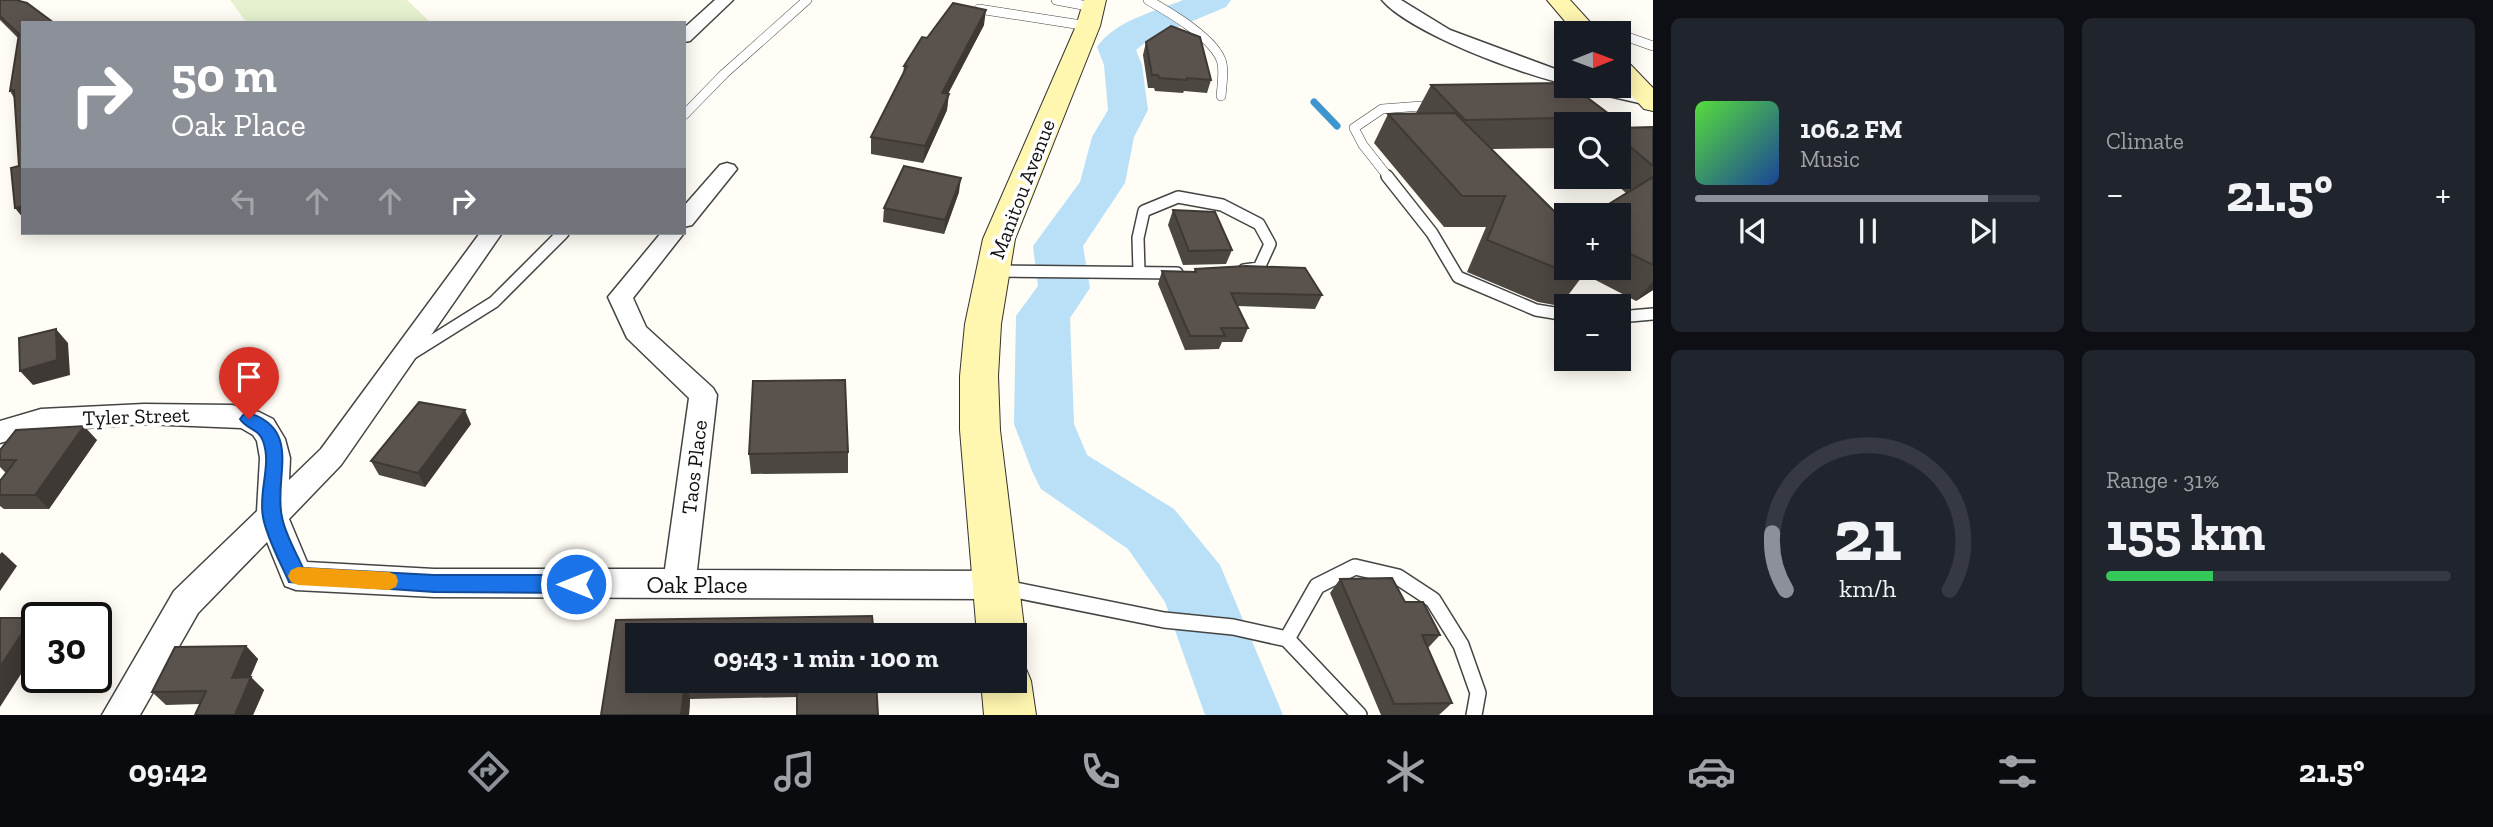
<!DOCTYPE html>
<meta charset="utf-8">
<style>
:root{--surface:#171b24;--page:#20242c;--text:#f1f3f6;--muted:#9ea1a6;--line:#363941;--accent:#8c9099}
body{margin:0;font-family:"Zilla Slab",serif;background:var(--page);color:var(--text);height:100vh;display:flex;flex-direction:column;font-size:26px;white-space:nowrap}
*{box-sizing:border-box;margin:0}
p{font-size:23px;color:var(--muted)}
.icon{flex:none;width:38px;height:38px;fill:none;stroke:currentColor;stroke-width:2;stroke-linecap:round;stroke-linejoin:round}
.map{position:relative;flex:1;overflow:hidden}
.panel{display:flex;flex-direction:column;gap:18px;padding:18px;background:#0d0f14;width:840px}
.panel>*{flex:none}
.banner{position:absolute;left:21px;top:21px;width:665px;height:214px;border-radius:0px;box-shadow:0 4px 18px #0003;background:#8c9099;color:#fff;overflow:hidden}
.needle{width:46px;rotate:89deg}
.controls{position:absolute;left:1554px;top:21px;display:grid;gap:14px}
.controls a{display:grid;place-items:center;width:77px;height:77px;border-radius:0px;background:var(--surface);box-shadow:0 4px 18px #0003;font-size:35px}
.speed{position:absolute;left:21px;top:602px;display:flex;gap:14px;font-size:35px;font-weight:700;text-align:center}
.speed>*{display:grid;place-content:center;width:91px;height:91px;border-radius:50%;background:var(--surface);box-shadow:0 4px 18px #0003;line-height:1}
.speed .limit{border:4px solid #111;border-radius:10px;background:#fff;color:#111}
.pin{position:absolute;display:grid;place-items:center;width:60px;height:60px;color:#fff;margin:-72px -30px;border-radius:50% 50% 50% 0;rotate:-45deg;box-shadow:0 0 7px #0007}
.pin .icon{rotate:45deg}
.me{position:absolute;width:77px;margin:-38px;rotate:270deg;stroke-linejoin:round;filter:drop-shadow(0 0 5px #0008)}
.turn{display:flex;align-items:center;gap:24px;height:147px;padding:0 35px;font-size:32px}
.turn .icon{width:91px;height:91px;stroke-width:2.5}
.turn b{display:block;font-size:49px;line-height:60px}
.lanes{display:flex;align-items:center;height:66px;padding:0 35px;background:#0003;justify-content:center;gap:35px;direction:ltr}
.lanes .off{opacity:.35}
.big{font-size:52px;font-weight:700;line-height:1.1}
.panel .widget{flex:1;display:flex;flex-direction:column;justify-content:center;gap:10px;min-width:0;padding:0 24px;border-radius:10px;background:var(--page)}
.panel .dial{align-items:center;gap:0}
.dial svg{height:182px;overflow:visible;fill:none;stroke:var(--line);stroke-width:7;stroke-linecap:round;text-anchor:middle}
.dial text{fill:var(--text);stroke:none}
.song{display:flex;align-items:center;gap:21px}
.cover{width:84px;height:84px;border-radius:10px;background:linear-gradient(135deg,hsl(110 70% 55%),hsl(220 70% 35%))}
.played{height:7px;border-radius:4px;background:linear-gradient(90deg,var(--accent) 85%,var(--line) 85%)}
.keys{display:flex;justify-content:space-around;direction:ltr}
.heat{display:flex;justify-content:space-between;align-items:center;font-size:38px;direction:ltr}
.charge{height:10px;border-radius:5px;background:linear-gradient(90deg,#34c759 31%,var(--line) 0)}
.panel .tiles{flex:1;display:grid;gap:18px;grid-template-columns:repeat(2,1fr)}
.trip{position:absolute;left:625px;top:623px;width:402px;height:70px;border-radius:0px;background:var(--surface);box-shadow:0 4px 18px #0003;font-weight:700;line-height:70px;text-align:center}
.menu{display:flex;height:112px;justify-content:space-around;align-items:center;background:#090b0e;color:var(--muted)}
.menu .icon{width:49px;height:49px}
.menu .selected{color:var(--accent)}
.menu b{font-size:32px;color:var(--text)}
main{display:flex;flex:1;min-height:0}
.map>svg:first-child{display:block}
.pitch{fill:#e6f2cf}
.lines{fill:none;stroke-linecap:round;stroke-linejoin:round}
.stream{stroke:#3f96cf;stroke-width:7}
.river{fill:#b9e0f7;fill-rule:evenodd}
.lane-far2-casing{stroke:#444;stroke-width:10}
.lane-far1-casing{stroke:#444;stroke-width:14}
.lane-casing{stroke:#444;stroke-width:18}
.street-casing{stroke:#444;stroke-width:3}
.secondary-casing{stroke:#333;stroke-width:2}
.lane-far2{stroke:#fff;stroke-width:9}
.lane-far1{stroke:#fff;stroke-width:11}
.lane{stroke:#fff;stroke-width:15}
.street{fill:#fff;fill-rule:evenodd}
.secondary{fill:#fff6b0;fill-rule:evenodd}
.wall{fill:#4d4742}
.shaded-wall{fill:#3f3936}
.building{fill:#5a524d;stroke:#3f3936;stroke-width:2}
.route{fill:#1a73e8;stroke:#114b97;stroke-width:2}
.slow{fill:#f59e0b}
.labels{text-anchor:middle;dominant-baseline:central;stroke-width:7;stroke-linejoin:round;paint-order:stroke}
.street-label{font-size:21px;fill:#111;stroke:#fff}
.near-street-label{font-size:24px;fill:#111;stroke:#fff}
</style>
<main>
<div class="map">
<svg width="1653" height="715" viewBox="0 0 1653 715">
<rect width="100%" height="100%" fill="#fffdf5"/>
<polygon class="pitch" points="230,0 407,0 431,23 247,23"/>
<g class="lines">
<polyline class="stream" points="1314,102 1337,126"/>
<path class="river" d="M1183,0H1231L1226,7L1150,39L1136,50L1142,65L1148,110L1134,137L1125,183L1083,246L1090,288L1070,318L1074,424L1087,455L1174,509L1220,565L1283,715H1205L1165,602L1128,549L1041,489L1032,471L1014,424L1016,316L1038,286L1033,246L1080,182L1092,137L1108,110L1104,65L1097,47C1116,20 1154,12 1183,0Z"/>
<g class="lane-far2-casing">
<g id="lane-far2">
<polyline points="1056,0 1093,7"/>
<path d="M1148,0C1169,12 1216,39 1222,63C1224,74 1222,85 1221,96"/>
<polyline points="979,9 1088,26"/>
<polyline points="1584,28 1617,33"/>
<polyline points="1619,34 1653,46"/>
<polyline points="684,115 724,74 807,0"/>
<polyline points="1389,178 1363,145 1354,128 1382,109 1435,105"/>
</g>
</g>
<g class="lane-far1-casing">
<g id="lane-far1">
<polyline points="1387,176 1432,233 1458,277 1536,310 1566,315"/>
<polyline points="996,271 1177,273"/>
<polyline points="1139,271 1138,238 1144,211 1178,197 1222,205 1259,224 1270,244 1259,268 1244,270"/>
<polyline points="1619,317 1653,314"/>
<polyline points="411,354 494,302 563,233"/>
</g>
</g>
<g class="lane-casing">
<g id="lane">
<polyline points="1005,588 1164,620 1233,627 1287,639 1359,715"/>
<polyline points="1287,639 1317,586 1355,567 1398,577 1433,600 1461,645 1478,693 1474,715"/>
</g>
</g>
<g class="street-casing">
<g id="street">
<polygon points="715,0 733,0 690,41 684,42 684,28"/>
<path d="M1382,0H1401L1450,30L1566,73V84C1523,75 1410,33 1382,0Z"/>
<polygon points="1580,86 1613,86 1648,93 1653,95 1653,103 1648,105 1582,90"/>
<polygon points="727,163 734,165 737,169 692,225 684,227 684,206 720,165"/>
<polygon points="480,233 502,233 341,465 289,519 307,562 434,569 665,569 689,398 627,338 608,297 661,233 684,233 633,298 646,327 713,388 717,395 697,570 995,571 1007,575 1011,585 1007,595 995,599 434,597 296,590 285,586 267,542 198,613 140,715 102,715 174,591 257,511 260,458 257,441 253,435 241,428 144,424 41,431 0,443 0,421 41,409 144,404 232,405 259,412 273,419 285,439 290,458 289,480 321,449"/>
</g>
</g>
<g class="secondary-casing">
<g id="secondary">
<polygon points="1084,0 1106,0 1100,26 1015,239 1001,324 998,376 1000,430 1025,635 1015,652 1015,635 977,635 960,430 960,376 965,324 983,239 1076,26"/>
<polygon points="1547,0 1570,0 1600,33 1575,33"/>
<polygon points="1619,60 1628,62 1653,88 1653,111 1644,109 1619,82"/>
<polygon points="1015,661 1024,664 1031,681 1036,715 984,715 981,681 1015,681"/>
</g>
</g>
<use href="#lane-far2" class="lane-far2"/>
<use href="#lane-far1" class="lane-far1"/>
<use href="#lane" class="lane"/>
<use href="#street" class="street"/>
<use href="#secondary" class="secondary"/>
</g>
<g class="wall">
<polygon points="0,0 27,3 14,98 10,91 18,38 0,20"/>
<polygon points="984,25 948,94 947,110 923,163 871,154 871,137 903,74 904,66 927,38"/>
<polygon points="1146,42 1211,80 1207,93 1184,91 1183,93 1155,91 1154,88 1148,88 1143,55"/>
<polygon points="1431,85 1613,117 1608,124 1566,124 1566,148 1492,149 1566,268 1619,268 1619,215 1626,193 1608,177 1619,177 1619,128 1653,127 1653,290 1636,301 1584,274 1560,306 1538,302 1467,272 1486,227 1444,227 1374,143 1388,114 1416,113"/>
<polygon points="959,192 944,234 883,222 884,208"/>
<polygon points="1173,210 1232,250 1226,264 1183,265 1168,225"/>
<polygon points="1195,269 1322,295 1315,309 1238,306 1248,328 1242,342 1222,342 1219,349 1185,350 1158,284 1162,271 1194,272"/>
<polygon points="471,424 425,487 379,475 371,461"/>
<polygon points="97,440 49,509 4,509 0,506 0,481 6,473 0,467 0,450"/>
<polygon points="848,452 848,473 751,474 749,454"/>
<polygon points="1340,579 1405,602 1440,635 1428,648 1452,703 1439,715 1381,715 1330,593"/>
<polygon points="246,646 258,659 250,677 264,690 253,715 195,715 200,704 166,705 152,692"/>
<polygon points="637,681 876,681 797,697 690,699 689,715 601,715"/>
</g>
<g class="shaded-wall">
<polygon points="986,10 984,25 940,109 942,93"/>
<polygon points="949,94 947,110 923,163 925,146"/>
<polygon points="961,178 959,192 944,234 945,220"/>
<polygon points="23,206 23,218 15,208"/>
<polygon points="1653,281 1653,290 1636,301"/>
<polygon points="56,329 68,343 70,375 33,385 20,371"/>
<polygon points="465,410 471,424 425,487 418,473"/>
<polygon points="84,426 97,440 49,509 35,495"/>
<polygon points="2,552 17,566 0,591 0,554"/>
<polygon points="32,618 37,622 37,649 0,707 0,667"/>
<polygon points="246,646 258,659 245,690 232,678"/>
<polygon points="251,677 264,690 253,715 235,715"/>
<polygon points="685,681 686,681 690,699 689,715 681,715"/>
</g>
<g class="building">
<polygon points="0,0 16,0 27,3 54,23 23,23 23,206 15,208 11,168 19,166 14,90 10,91 19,34 0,16"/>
<polygon points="953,3 986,10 942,93 949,94 925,146 871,137 907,66 904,66 922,37 927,38"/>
<polygon points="1171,26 1200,37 1211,80 1187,78 1187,80 1159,78 1158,75 1152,75 1146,42"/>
<polygon points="1566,83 1566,86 1572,86 1613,117 1465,120 1431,85"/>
<polygon points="1455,113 1566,223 1566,268 1588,268 1584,274 1561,270 1487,240 1505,196 1462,196 1388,114"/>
<polygon points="1653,127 1653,166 1619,137 1619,128"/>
<polygon points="904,166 961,178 945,220 884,208"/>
<polygon points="1653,177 1653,265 1619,248 1619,215 1591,215"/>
<polygon points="1173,210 1215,212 1232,250 1189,251"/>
<polygon points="1246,266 1305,268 1322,295 1231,293 1248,328 1221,328 1225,336 1190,336 1162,271 1196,272 1195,269"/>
<polygon points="56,329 57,360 20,371 19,338"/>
<polygon points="845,380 848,452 749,454 753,381"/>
<polygon points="419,402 465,410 418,473 371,461"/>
<polygon points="84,426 35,495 0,495 0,481 16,460 0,460 0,450 16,430"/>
<polygon points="1392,578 1405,602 1423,602 1440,635 1422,635 1452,703 1394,704 1340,579"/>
<polygon points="872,616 874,635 637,635 637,681 685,681 681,715 601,715 616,620"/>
<polygon points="0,618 32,618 0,667"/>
<polygon points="246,646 232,678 251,677 235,715 195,715 206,691 152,692 175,647"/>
<polygon points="797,681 876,681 878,715 797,715"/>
</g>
<path class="route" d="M249,413C303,430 273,479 282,517C285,534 296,552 303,568L434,575H576L583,578L586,584L583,590L576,593L434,592L289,582C281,564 266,536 263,517C258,492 272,465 263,441C259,429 246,429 240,419L243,415Z"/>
<polygon class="slow" points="298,567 389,572 396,575 398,581 396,587 389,590 298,585 291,582 288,576 291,570"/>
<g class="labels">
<g class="street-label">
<text transform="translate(1022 189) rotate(-69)">Manitou Avenue</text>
<text transform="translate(136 416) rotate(-2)">Tyler Street</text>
<text transform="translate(694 467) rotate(-83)">Taos Place</text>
</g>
<g class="near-street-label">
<text x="697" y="584">Oak Place</text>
</g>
</g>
</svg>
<div class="controls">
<a><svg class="needle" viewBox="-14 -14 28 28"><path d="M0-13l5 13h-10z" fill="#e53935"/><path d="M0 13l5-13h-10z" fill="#9ea1a6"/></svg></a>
<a><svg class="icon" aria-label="search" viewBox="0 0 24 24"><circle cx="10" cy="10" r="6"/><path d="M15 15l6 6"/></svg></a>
<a>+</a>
<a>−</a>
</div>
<div class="speed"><div class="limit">30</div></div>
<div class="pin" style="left:249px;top:419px;background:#d93025"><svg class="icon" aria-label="arrive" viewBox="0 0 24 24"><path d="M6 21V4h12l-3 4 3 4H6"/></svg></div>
<svg class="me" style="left:576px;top:584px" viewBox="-20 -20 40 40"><circle r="17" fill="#1a73e8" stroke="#fff" stroke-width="3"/><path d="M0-11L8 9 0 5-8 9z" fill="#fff"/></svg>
<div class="trip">09:43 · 1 min · 100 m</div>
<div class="banner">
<div class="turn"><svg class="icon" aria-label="right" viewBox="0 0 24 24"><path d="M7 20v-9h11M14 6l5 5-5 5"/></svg><div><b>50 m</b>Oak Place</div></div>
<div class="lanes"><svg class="icon off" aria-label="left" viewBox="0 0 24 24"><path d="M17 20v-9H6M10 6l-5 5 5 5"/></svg><svg class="icon off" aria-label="ahead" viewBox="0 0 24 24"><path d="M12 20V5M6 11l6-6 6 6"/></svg><svg class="icon off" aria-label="ahead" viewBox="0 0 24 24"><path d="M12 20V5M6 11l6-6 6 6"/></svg><svg class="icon" aria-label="right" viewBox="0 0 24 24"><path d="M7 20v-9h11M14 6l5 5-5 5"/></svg></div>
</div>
</div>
<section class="panel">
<div class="tiles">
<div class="widget">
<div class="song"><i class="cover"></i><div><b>106.2 FM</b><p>Music</p></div></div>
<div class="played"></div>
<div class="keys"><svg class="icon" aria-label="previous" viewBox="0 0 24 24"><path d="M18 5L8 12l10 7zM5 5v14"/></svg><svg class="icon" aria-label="pause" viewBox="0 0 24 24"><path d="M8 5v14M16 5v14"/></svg><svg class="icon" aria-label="next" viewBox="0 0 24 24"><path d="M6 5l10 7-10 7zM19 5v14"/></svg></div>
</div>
<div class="widget"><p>Climate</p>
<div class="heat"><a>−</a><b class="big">21.5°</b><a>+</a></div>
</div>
<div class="widget dial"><svg viewBox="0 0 100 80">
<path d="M14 69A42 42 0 1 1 86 69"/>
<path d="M14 69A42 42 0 0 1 8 44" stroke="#8c9099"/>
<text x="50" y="56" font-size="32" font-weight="700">21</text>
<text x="50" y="72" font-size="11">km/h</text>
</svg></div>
<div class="widget"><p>Range · 31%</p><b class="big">155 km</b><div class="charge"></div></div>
</div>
</section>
</main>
<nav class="menu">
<b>09:42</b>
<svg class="icon selected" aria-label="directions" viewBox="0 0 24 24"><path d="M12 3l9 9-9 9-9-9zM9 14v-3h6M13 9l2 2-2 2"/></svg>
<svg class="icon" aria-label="music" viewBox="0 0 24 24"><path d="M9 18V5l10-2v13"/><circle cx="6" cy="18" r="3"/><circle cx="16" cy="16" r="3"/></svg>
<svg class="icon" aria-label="phone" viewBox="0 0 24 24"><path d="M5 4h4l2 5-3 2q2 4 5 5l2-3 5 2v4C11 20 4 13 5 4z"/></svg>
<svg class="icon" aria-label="climate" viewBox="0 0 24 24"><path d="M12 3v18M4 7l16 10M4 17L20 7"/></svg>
<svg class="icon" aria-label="car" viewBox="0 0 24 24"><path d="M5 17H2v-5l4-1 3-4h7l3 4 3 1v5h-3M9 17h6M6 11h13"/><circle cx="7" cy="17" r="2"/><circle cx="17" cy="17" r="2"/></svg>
<svg class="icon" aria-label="filters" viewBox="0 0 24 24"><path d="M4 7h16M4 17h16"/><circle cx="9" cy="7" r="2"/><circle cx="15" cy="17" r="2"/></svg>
<b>21.5°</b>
</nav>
